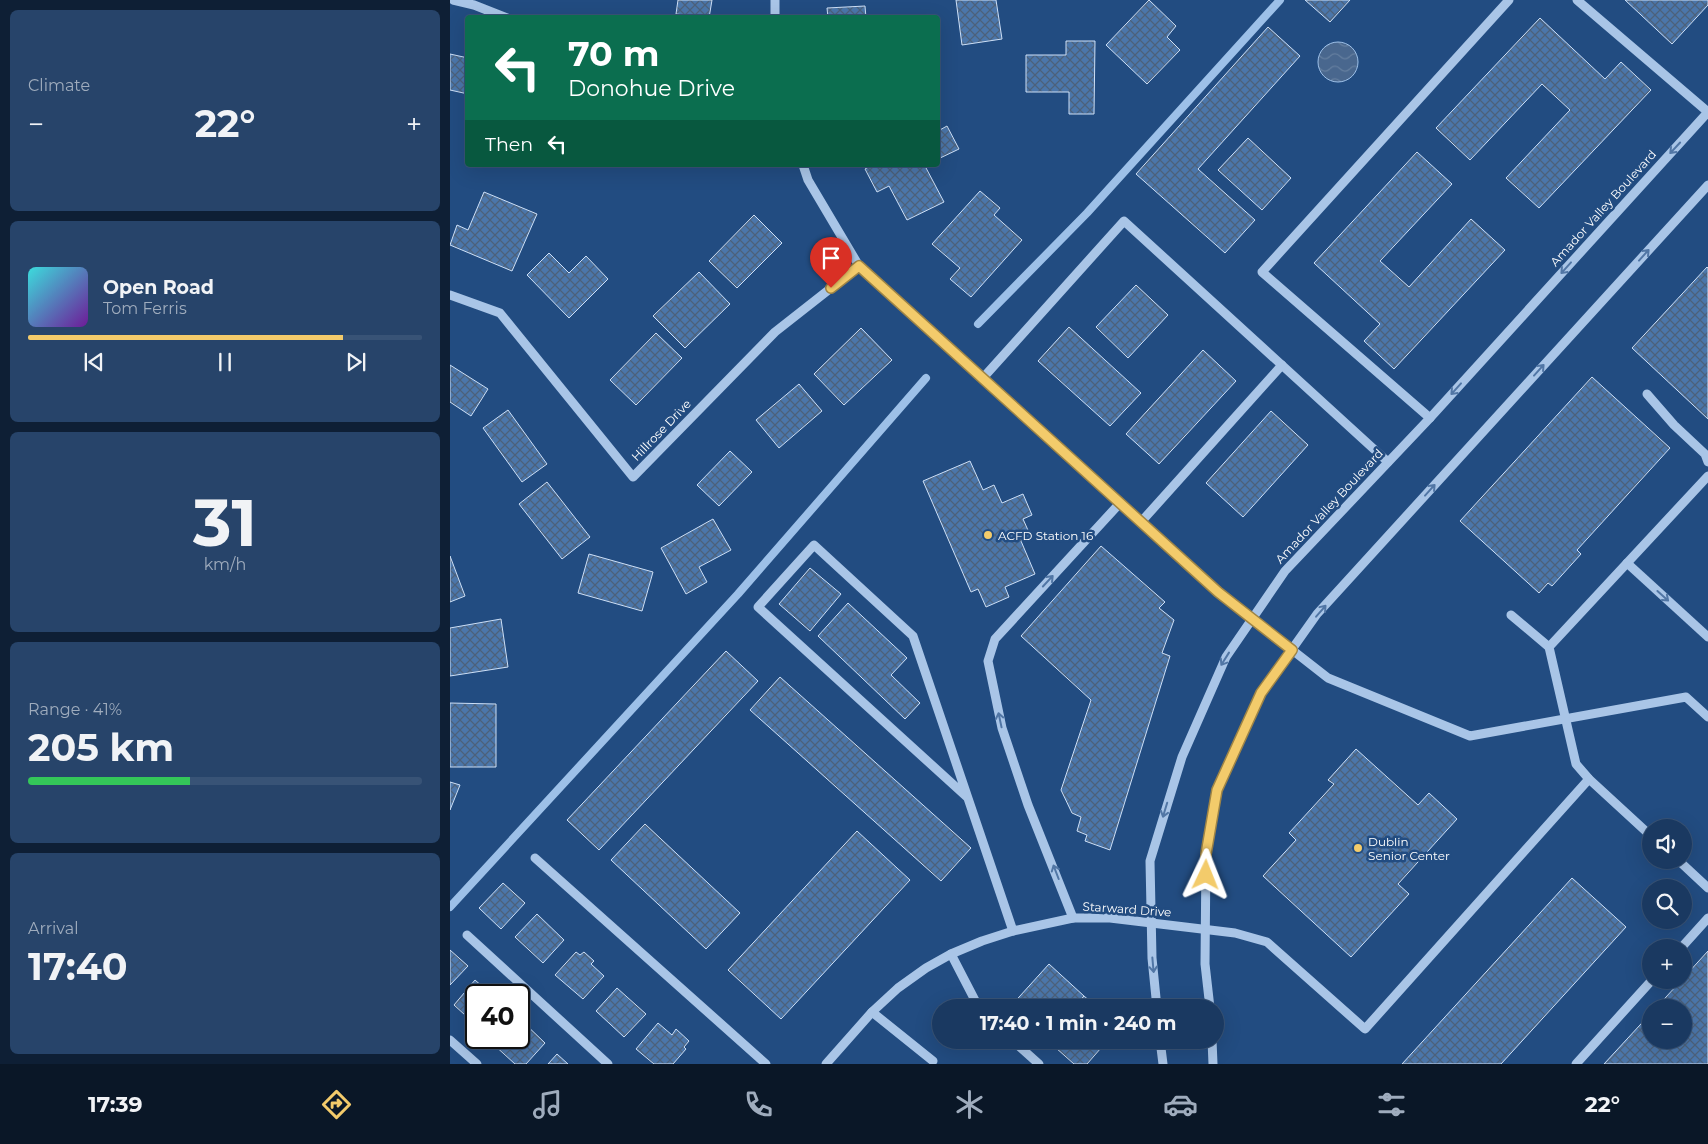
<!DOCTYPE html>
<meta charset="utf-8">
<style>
:root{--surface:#1a3961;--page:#27446a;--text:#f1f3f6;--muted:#9facbd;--line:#385376;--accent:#f3cb6b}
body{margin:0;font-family:Montserrat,sans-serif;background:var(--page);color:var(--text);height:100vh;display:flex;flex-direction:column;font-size:19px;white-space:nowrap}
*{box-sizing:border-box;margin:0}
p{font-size:16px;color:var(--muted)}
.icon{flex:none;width:28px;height:28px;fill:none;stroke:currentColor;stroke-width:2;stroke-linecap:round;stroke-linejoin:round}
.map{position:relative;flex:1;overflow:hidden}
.drawer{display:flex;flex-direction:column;gap:10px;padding:10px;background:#0e1f35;width:450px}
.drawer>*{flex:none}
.hud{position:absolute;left:15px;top:15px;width:475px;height:152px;border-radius:5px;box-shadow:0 5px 20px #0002,0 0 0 1px var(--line);background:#0b6e4f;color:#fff;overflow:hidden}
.tools{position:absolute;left:1192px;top:819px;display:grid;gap:10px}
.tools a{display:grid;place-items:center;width:50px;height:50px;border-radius:50%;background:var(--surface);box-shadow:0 5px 20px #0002,0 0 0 1px var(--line);font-size:25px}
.speed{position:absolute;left:15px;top:984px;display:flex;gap:10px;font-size:25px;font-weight:700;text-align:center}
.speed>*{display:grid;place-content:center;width:65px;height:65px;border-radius:50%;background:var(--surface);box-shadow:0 5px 20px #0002,0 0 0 1px var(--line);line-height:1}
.speed .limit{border:2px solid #111;border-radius:8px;background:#fff;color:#111}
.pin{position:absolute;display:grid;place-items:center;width:42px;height:42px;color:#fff;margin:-51px -21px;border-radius:50% 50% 50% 0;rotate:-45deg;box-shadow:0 0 5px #0007}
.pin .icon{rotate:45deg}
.me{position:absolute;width:55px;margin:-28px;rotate:2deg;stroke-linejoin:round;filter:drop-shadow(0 0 4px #0008)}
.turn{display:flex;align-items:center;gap:18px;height:105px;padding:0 20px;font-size:22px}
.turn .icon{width:65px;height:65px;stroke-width:2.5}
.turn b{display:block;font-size:35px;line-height:42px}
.then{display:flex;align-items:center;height:48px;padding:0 20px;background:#0003;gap:10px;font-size:19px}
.big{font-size:38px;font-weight:700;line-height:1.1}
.drawer .card{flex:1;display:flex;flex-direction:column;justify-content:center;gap:8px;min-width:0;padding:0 18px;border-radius:8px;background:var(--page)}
.drawer .dial{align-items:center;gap:0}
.dial b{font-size:65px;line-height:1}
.song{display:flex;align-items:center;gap:15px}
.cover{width:60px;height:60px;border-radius:8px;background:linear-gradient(135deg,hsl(180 70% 55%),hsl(280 70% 35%))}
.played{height:5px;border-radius:2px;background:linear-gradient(90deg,var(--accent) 80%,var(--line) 80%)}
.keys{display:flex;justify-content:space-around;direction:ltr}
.heat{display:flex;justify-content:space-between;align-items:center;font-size:28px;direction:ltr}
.charge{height:8px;border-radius:4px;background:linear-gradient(90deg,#34c759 41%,var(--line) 0)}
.trip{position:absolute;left:482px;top:999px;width:292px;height:50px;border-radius:25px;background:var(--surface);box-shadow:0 5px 20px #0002,0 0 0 1px var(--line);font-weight:700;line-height:50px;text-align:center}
.menu{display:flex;height:80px;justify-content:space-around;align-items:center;background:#0a1727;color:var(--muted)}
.menu .icon{width:35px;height:35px}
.menu .on{color:var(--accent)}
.menu b{font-size:22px;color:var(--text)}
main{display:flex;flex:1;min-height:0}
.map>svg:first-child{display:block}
.water{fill:url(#water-waves);stroke:#9dc0e8}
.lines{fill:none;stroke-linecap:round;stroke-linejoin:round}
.stream{stroke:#9dc0e8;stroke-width:8}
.building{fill:url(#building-cross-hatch);stroke:#cddff6}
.minor{stroke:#a9c5e7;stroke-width:9}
.oneway{stroke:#5176a5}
.route-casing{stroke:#9e8446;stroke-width:12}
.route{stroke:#f3cb6b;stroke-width:9}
.poi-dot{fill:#f3cb6b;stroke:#224c81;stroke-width:2}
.labels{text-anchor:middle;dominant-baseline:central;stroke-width:5;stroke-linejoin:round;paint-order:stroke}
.street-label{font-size:12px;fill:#fff;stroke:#224c81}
.poi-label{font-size:12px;fill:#fff;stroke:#224c81;text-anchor:start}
</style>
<main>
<section class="drawer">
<div class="card"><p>Climate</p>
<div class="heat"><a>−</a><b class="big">22°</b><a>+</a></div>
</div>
<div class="card">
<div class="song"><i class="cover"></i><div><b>Open Road</b><p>Tom Ferris</p></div></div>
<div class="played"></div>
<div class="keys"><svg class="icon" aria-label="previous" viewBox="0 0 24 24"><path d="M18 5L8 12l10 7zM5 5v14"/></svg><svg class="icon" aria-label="pause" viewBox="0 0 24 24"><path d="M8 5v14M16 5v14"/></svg><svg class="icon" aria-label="next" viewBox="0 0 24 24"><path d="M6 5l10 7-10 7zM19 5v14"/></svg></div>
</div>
<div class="card dial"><b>31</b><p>km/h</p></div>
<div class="card"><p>Range · 41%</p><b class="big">205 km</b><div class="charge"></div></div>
<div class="card"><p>Arrival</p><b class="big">17:40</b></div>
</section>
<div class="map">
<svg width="1258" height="1064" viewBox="0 0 1258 1064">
<defs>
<pattern id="water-waves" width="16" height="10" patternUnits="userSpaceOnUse" patternTransform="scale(1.25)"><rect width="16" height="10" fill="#49678e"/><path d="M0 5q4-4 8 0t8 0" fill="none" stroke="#647e9f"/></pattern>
<pattern id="building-cross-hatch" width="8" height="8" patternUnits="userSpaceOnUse" patternTransform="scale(1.25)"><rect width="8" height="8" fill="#4b76aa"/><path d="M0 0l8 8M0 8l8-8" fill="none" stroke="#4c617b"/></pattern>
</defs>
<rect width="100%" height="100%" fill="#224c81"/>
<circle class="water" cx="888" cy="62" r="20"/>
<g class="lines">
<g class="stream">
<polyline points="528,324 637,213 830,0"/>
<polyline points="0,907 288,594 476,378"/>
</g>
</g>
<g class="building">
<polygon points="228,0 262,0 259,18 226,14"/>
<polygon points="506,0 546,0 552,39 512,45"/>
<polygon points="699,0 726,26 717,37 730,50 697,84 656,45"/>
<polygon points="855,0 900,0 880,22"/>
<polygon points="1175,0 1258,0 1258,5 1222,44"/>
<polygon points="415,6 416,18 378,18 377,8"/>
<polygon points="1090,18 1155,79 1171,62 1201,90 1089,208 1056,178 1120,110 1092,84 1020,160 986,128"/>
<polygon points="818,27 850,56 748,169 805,220 775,253 686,174"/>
<polygon points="616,41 645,41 644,114 619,114 619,92 576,92 576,55 616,55"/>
<polygon points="0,54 18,58 18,94 0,90"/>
<polygon points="497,126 509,149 488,159 488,131"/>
<polygon points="798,138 841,178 812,210 768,170"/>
<polygon points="967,152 1002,184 930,261 959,287 1021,219 1055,250 944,369 914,341 930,324 864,263"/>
<polygon points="422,165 477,165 475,166 494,202 457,220 439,186 427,192 415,169"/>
<polygon points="530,191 550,208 544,215 572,240 521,297 500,279 510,268 482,244"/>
<polygon points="34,192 87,214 62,271 0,245 7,225 18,230"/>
<polygon points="304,215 332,243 287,288 259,261"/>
<polygon points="99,253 119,273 136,256 158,279 119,318 77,275"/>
<polygon points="1257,267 1258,268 1258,419 1182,348"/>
<polygon points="249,272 280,304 235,348 203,316"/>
<polygon points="686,285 718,315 678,358 646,327"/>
<polygon points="619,327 691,393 660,426 588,361"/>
<polygon points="411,328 442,360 394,405 364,374"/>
<polygon points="206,333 232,358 186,405 160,380"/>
<polygon points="753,350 786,381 709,464 676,434"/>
<polygon points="0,365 38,389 21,416 0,402"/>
<polygon points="1142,377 1220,448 1127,550 1131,554 1102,586 1098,583 1089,593 1010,521"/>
<polygon points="349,384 372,411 329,448 306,420"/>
<polygon points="58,410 97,464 72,482 33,428"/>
<polygon points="821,411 858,445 793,517 756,483"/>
<polygon points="280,451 302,472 269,506 247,485"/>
<polygon points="520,461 533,490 544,485 552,503 573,494 582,515 573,519 581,537 571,541 585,574 555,587 559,597 536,607 528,589 521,592 473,481"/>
<polygon points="97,482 140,537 112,559 69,504"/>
<polygon points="263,519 281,550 249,567 257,582 236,594 211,548"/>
<polygon points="651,546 715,602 709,608 724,620 712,653 720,656 660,850 635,841 637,835 627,831 631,817 622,813 611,790 641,700 571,636"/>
<polygon points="139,554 203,572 192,611 128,593"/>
<polygon points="0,556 15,596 0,602"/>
<polygon points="360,568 391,594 360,631 329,604"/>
<polygon points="398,603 457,658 441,675 470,703 455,719 368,636"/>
<polygon points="51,619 58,667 0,676 0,628"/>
<polygon points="276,651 308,681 149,850 117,820"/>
<polygon points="330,677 521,848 491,881 300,710"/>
<polygon points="0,703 46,704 46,767 0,767"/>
<polygon points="906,749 968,805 979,793 1007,819 948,884 959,894 901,957 813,876 846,840 839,833 884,784 878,780"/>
<polygon points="0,782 10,785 0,810"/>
<polygon points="195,824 290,913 256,949 161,860"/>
<polygon points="407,831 460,880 331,1019 278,970"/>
<polygon points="1122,878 1176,927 1051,1064 952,1064"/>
<polygon points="53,883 75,903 51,929 29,908"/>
<polygon points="87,914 114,940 93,963 65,937"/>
<polygon points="0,950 18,966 0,985"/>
<polygon points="1258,951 1258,1064 1154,1064 1201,1013 1201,1040 1234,1040 1234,1008 1206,1008"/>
<polygon points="126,952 130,955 134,952 144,961 141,964 154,976 133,999 105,975"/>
<polygon points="599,964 634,996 624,1008 560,1007"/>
<polygon points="25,980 42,995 26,995 26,1025 4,1005"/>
<polygon points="167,988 196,1014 174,1037 146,1011"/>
<polygon points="634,996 648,1008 624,1008"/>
<polygon points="69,1018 95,1043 76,1064 65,1064 43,1044 50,1038 69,1038"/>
<polygon points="208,1023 222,1035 226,1029 239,1041 234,1047 236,1049 223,1064 204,1064 186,1049"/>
<polygon points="597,1040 658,1040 637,1064 624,1064"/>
<polygon points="107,1054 118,1064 98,1064"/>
</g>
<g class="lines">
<g class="minor">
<polyline points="3,0 24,5 57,18"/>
<polyline points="1127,0 1258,112"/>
<polyline points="325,18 325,0"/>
<polyline points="353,165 358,180 409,266 768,592 878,678 1020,736 1236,697 1258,717"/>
<polyline points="0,295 50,313 183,477 325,332 409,266"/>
<polyline points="532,379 674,221 938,462"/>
<polyline points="1197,394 1224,425 1255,454 1258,462"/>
<polyline points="980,418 812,272 1059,0"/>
<polyline points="691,522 832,365"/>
<polyline points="1177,563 1258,637"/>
<polyline points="1061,615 1099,647"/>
<polyline points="518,798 308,607 364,545 463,636 563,931"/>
<polyline points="1201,836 1139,779 1126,764 1099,647 1258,476"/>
<polyline points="85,858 316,1064"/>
<polyline points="1228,860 1258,888"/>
<polyline points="623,918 578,805 552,728 538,661 545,639 670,503"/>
<polyline points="17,935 158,1064"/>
<polyline points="1231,948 1258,918"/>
<polyline points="501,954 529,1008"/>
<polyline points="707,1008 702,958 700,861 732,757 776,657 835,571 980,418 1258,112"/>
<polyline points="760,1008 755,964 756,854 767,790 811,693 867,614 1258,185"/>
<polyline points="422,1012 483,1061"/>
<polyline points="0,1040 27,1064"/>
<polyline points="562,1040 589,1064"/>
<polyline points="710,1040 713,1064"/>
<polyline points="762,1040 763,1064"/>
<polyline points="376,1064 422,1012 448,988 476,968 501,954 532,941 563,931 623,918 660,918 785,933 817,942 915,1029 1139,779"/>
<polyline points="1126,1064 1202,980"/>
</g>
</g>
<defs><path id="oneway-shaft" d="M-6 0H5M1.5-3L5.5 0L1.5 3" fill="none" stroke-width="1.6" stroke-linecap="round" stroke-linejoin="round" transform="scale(1.25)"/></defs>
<g class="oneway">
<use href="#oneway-shaft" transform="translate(1225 148) rotate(133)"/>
<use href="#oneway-shaft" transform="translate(1194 255) rotate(-48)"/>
<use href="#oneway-shaft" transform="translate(1116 268) rotate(132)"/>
<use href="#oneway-shaft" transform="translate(1089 370) rotate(-48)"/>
<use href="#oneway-shaft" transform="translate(1006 389) rotate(132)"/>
<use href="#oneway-shaft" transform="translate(980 490) rotate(-48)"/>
<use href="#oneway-shaft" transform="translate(598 581) rotate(-47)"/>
<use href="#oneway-shaft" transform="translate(1213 596) rotate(42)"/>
<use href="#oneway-shaft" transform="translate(871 611) rotate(-49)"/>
<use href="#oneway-shaft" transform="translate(775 659) rotate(122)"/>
<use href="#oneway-shaft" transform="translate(550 720) rotate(-102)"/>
<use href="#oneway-shaft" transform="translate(715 810) rotate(107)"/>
<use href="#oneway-shaft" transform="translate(606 872) rotate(-111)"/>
<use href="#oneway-shaft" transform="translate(703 965) rotate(85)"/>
</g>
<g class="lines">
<g class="route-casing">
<polyline id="route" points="381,288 409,266 768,592 842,650 811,693 767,790 756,854 756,875"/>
</g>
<use href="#route" class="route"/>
</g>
<g class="poi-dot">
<circle cx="538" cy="535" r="5"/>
<circle cx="908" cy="848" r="5"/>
</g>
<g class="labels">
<g class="street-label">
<text transform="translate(1153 208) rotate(-48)">Amador Valley Boulevard</text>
<text transform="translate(211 430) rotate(-46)">Hillrose Drive</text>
<text transform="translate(879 506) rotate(-47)">Amador Valley Boulevard</text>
<text transform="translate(677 909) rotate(4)">Starward Drive</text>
</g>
<g class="poi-label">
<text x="548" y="535">ACFD Station 16</text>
<text x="918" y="841">Dublin<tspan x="918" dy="14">Senior Center</tspan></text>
</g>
</g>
</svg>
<div class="tools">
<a><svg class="icon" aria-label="sound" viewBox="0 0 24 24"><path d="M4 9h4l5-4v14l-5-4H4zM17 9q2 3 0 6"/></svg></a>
<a><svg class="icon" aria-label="search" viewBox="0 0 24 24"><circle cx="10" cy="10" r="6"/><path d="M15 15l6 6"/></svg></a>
<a>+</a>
<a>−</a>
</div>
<div class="speed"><div class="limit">40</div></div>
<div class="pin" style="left:381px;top:288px;background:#d93025"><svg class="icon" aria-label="arrive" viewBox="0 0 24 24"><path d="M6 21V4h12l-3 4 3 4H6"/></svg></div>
<svg class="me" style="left:756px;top:875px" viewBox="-20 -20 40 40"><path d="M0-17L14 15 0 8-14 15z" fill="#f3cb6b" stroke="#fff" stroke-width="4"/></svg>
<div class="trip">17:40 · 1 min · 240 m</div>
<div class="hud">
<div class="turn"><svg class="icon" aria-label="left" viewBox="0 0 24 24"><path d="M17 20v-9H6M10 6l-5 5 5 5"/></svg><div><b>70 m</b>Donohue Drive</div></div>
<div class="then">Then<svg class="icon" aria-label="left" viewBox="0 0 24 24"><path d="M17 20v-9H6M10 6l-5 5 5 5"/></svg></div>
</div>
</div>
</main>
<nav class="menu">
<b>17:39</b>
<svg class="icon on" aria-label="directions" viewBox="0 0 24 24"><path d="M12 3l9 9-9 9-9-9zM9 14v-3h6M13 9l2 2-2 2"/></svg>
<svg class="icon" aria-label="music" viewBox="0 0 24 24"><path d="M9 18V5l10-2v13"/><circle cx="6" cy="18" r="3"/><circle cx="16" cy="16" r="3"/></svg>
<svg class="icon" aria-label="phone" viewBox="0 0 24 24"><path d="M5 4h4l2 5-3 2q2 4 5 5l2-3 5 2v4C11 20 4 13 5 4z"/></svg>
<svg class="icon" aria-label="climate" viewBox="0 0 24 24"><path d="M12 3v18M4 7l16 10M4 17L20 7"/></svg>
<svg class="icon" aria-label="car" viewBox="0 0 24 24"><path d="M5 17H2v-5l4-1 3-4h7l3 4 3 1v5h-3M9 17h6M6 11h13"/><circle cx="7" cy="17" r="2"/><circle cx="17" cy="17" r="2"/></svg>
<svg class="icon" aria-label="filters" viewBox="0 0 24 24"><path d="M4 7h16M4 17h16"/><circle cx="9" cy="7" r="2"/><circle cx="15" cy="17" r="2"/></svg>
<b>22°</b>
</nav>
